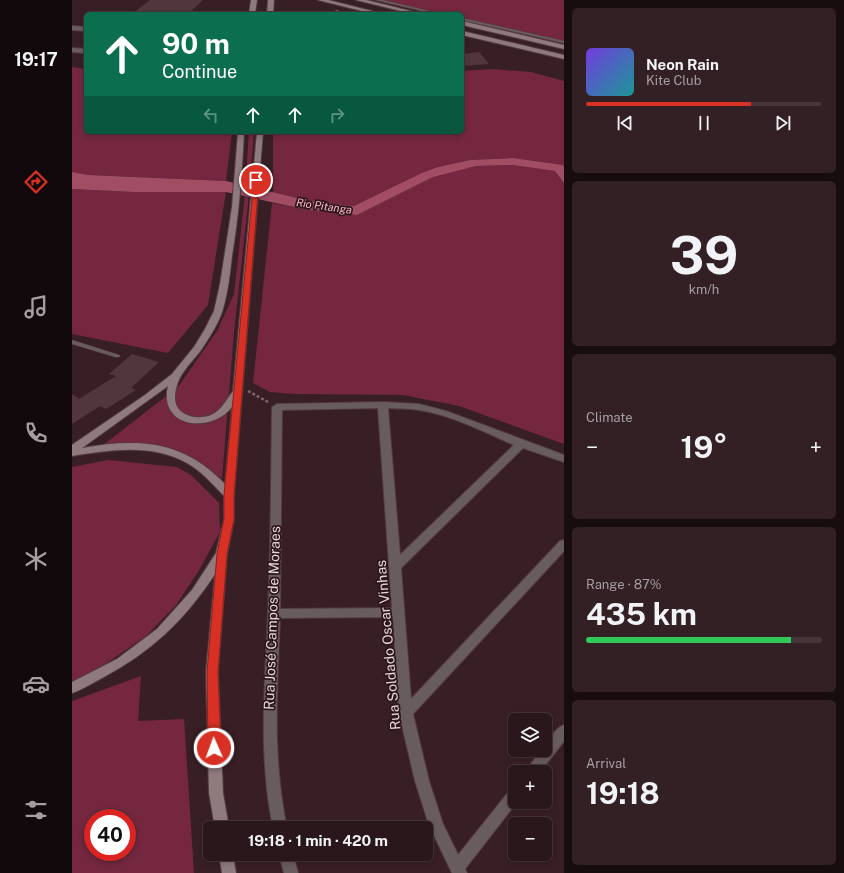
<!DOCTYPE html>
<meta charset="utf-8">
<style>
:root{--surface:#2a171c;--page:#322025;--text:#f1f3f6;--muted:#a59fa3;--line:#46363b;--accent:#d93025}
body{margin:0;font-family:"Public Sans",sans-serif;background:var(--page);color:var(--text);height:100vh;display:flex;flex-direction:column;font-size:15px;white-space:nowrap}
*{box-sizing:border-box;margin:0}
p{font-size:13px;color:var(--muted)}
.icon{flex:none;width:22px;height:22px;fill:none;stroke:currentColor;stroke-width:2;stroke-linecap:round;stroke-linejoin:round}
.map{position:relative;flex:1;overflow:hidden}
.side{display:flex;flex-direction:column;gap:8px;padding:8px;background:#170d0f;width:280px}
.side>*{flex:none}
.top-card{position:absolute;left:12px;top:12px;width:380px;height:122px;border-radius:6px;box-shadow:0 2px 6px #0003,0 0 0 1px var(--line);background:#0b6e4f;color:#fff;overflow:hidden}
.buttons{position:absolute;left:436px;top:713px;display:grid;gap:8px}
.buttons a{display:grid;place-items:center;width:44px;height:44px;border-radius:6px;background:var(--surface);box-shadow:0 2px 6px #0003,0 0 0 1px var(--line);font-size:20px}
.speed{position:absolute;left:12px;top:809px;display:flex;gap:8px;font-size:20px;font-weight:700;text-align:center}
.speed>*{display:grid;place-content:center;width:52px;height:52px;border-radius:50%;background:var(--surface);box-shadow:0 2px 6px #0003,0 0 0 1px var(--line);line-height:1}
.speed .limit{border:6px solid #d22;background:#fff;color:#111}
.pin{position:absolute;display:grid;place-items:center;width:34px;height:34px;color:#fff;margin:-17px;border:2px solid #fff;border-radius:50%;box-shadow:0 1px 4px #0007}
.me{position:absolute;width:44px;margin:-22px;rotate:358deg;stroke-linejoin:round;filter:drop-shadow(0 0 3px #0008)}
.turn{display:flex;align-items:center;gap:14px;height:84px;padding:0 12px;font-size:18px}
.turn .icon{width:52px;height:52px;stroke-width:2.5}
.turn b{display:block;font-size:28px;line-height:34px}
.lanes{display:flex;align-items:center;height:38px;padding:0 12px;background:#0003;justify-content:center;gap:20px;direction:ltr}
.lanes .off{opacity:.35}
.big{font-size:30px;font-weight:700;line-height:1.1}
.side .tile{flex:1;display:flex;flex-direction:column;justify-content:center;gap:6px;min-width:0;padding:0 14px;border-radius:6px;background:var(--page)}
.side .dial{align-items:center;gap:0}
.dial b{font-size:52px;line-height:1}
.song{display:flex;align-items:center;gap:12px}
.cover{width:48px;height:48px;border-radius:6px;background:linear-gradient(135deg,hsl(260 70% 55%),hsl(180 70% 35%))}
.played{height:4px;border-radius:2px;background:linear-gradient(90deg,var(--accent) 70%,var(--line) 70%)}
.keys{display:flex;justify-content:space-around;direction:ltr}
.heat{display:flex;justify-content:space-between;align-items:center;font-size:22px;direction:ltr}
.charge{height:6px;border-radius:3px;background:linear-gradient(90deg,#34c759 87%,var(--line) 0)}
.trip{position:absolute;left:131px;top:821px;width:230px;height:40px;border-radius:6px;background:var(--surface);box-shadow:0 2px 6px #0003,0 0 0 1px var(--line);font-weight:700;line-height:40px;text-align:center}
main{display:flex;flex:1;min-height:0}
.tab-bar{display:flex;flex-direction:column;width:72px;justify-content:space-around;align-items:center;background:#11090b;color:var(--muted)}
.tab-bar .icon{width:28px;height:28px}
.tab-bar .active{color:var(--accent)}
.tab-bar b{font-size:18px;color:var(--text)}
.map>svg:first-child{display:block}
.green{fill:#74273f;fill-rule:evenodd}
.water{fill:#a14e65}
.building{fill:#51373d}
.lines{fill:none;stroke-linecap:round;stroke-linejoin:round}
.lane-casing{stroke:#543c42;stroke-width:1}
.street-casing{stroke:#543c42;stroke-width:2}
.secondary-casing{stroke:#543c42;stroke-width:2}
.path{stroke:#7d676c;stroke-width:2.5;stroke-dasharray:3 2;stroke-linecap:butt}
.lane{fill:#695c5f;fill-rule:evenodd}
.street{fill:#695c5f;fill-rule:evenodd}
.secondary{fill:#8f7a7e;fill-rule:evenodd}
.route{fill:#d93025;stroke:#8d1f18}
.labels{text-anchor:middle;dominant-baseline:central;stroke-width:3.5;stroke-linejoin:round;paint-order:stroke}
.far-water-label{font-size:11px;font-style:italic;fill:#fdb6c5;stroke:#2d161c}
.near-street-label{font-size:14px;fill:#e7d6d9;stroke:#2d161c}
</style>
<main>
<nav class="tab-bar">
<b>19:17</b>
<svg class="icon active" aria-label="directions" viewBox="0 0 24 24"><path d="M12 3l9 9-9 9-9-9zM9 14v-3h6M13 9l2 2-2 2"/></svg>
<svg class="icon" aria-label="music" viewBox="0 0 24 24"><path d="M9 18V5l10-2v13"/><circle cx="6" cy="18" r="3"/><circle cx="16" cy="16" r="3"/></svg>
<svg class="icon" aria-label="phone" viewBox="0 0 24 24"><path d="M5 4h4l2 5-3 2q2 4 5 5l2-3 5 2v4C11 20 4 13 5 4z"/></svg>
<svg class="icon" aria-label="climate" viewBox="0 0 24 24"><path d="M12 3v18M4 7l16 10M4 17L20 7"/></svg>
<svg class="icon" aria-label="car" viewBox="0 0 24 24"><path d="M5 17H2v-5l4-1 3-4h7l3 4 3 1v5h-3M9 17h6M6 11h13"/><circle cx="7" cy="17" r="2"/><circle cx="17" cy="17" r="2"/></svg>
<svg class="icon" aria-label="filters" viewBox="0 0 24 24"><path d="M4 7h16M4 17h16"/><circle cx="9" cy="7" r="2"/><circle cx="15" cy="17" r="2"/></svg>
</nav>
<div class="map">
<svg width="492" height="873" viewBox="0 0 492 873">
<rect width="100%" height="100%" fill="#381f25"/>
<g class="green">
<polygon points="300,0 492,0 492,44 390,21 390,14 361,14"/>
<polygon points="0,67 14,69 14,132 160,132 154,181 17,175 0,172"/>
<polygon points="420,69 459,72 492,81 492,167 491,165 441,158 398,160 366,167 282,206 237,201 201,193 201,132 390,132 390,71"/>
<polygon points="177,132 182,132 176,204 162,332 150,479 110,454 82,447 26,449 106,387 145,331 162,294 172,203"/>
<polygon points="441,165 483,171 492,183 492,444 387,406 331,395 223,394 198,392 181,383 200,203 231,209 285,215 361,177 377,172 404,166"/>
<polygon points="0,189 62,192 154,192 136,305 96,353 0,334"/>
<polygon points="36,460 105,467 119,475 147,503 148,532 126,572 104,605 74,636 16,676 0,683 0,467"/>
<path d="M69,676L66,721L112,719L122,873H0V701ZM21,818H55V852H21Z"/>
</g>
<polygon class="water" points="441,158 491,165 492,167 492,183 483,171 441,165 404,166 361,177 285,215 231,209 154,192 62,192 0,189 0,172 17,175 154,181 237,201 282,206 350,173 366,167 398,160"/>
<g class="building">
<polygon points="78,0 131,0 116,14 60,14"/>
<polygon points="407,52 417,64 390,66 390,54"/>
<polygon points="60,354 87,362 59,388 64,390 34,409 28,406 0,424 0,394 7,399 44,376 37,374"/>
</g>
<g class="lines">
<g class="lane-casing">
<g id="lane">
<polygon points="304,0 311,0 370,14 363,14"/>
<polygon points="265,10 266,10 269,14 265,14 263,11"/>
<polygon points="390,18 492,41 492,43 390,20"/>
<polygon points="0,340 47,355 48,356 47,357 43,357 0,344"/>
</g>
</g>
<g class="street-casing">
<g id="street">
<polygon points="0,26 14,27 14,31 0,30"/>
<polygon points="0,48 14,49 14,53 0,52"/>
<path d="M311,402L347,404L374,411L492,455V462L451,448L329,568L339,699L488,541L492,540V551L341,714L357,781L371,824L386,855L438,790L443,788V802H445L393,869L395,873H380L357,825L343,781L327,713L321,617L208,618C205,690 200,757 215,828H201C186,754 193,687 196,613C199,545 199,476 200,407L205,404ZM306,408L320,608L208,609L210,410ZM316,408C326,409 337,408 347,410C380,415 412,432 442,445L328,555Z"/>
<path d="M492,725V741L468,772H453L469,750H473C473,742 484,728 492,725Z"/>
<polygon points="207,854 221,854 226,873 212,873"/>
</g>
</g>
<g class="secondary-casing">
<g id="secondary">
<polygon points="179,0 185,0 183,14 177,14"/>
<polygon points="196,0 202,0 201,14 195,14"/>
<polygon points="246,0 256,0 312,14 302,14"/>
<polygon points="284,0 294,0 351,14 341,14"/>
<polygon points="390,21 492,45 492,49 390,25"/>
<polygon points="390,31 492,55 492,59 390,35"/>
<path d="M166,132H172C170,174 167,214 160,256C158,274 156,292 151,309C147,323 137,338 129,350C117,366 103,376 103,399C104,417 128,421 141,414C150,409 155,399 161,391L185,132H191L162,495V519L155,555L146,672L151,793L157,828H143L137,793L134,672L143,574C112,621 79,652 30,678C20,683 10,690 0,693V682L45,659L85,629L120,590L144,553L152,519V496C141,484 129,471 115,463C80,443 37,450 0,456V445L73,395L100,374L122,347L133,329L142,311L148,284L160,207ZM96,386C86,428 139,434 160,407L153,484C110,440 67,438 10,448Z"/>
<polygon points="147,854 161,854 164,873 150,873"/>
</g>
</g>
<polyline class="path" points="176,391 196,402"/>
<use href="#lane" class="lane"/>
<use href="#street" class="street"/>
<use href="#secondary" class="secondary"/>
</g>
<polygon class="route" points="182,178 187,180 162,495 162,519 155,554 146,672 149,748 147,751 142,753 138,751 136,748 135,672 145,554 152,519 152,495"/>
<g class="labels">
<g class="far-water-label">
<text transform="translate(252 206) rotate(8)">Rio Pitanga</text>
</g>
<g class="near-street-label">
<text transform="translate(200 618) rotate(-88)">Rua José Campos de Moraes</text>
<text transform="translate(316 645) rotate(-95)">Rua Soldado Oscar Vinhas</text>
</g>
</g>
</svg>
<div class="buttons">
<a><svg class="icon" aria-label="layers" viewBox="0 0 24 24"><path d="M12 4l9 5-9 5-9-5zM3 14l9 5 9-5"/></svg></a>
<a>+</a>
<a>−</a>
</div>
<div class="speed"><div class="limit">40</div></div>
<div class="pin" style="left:184px;top:180px;background:#d93025"><svg class="icon" aria-label="arrive" viewBox="0 0 24 24"><path d="M6 21V4h12l-3 4 3 4H6"/></svg></div>
<svg class="me" style="left:142px;top:748px" viewBox="-20 -20 40 40"><circle r="17" fill="#d93025" stroke="#fff" stroke-width="3"/><path d="M0-11L8 9 0 5-8 9z" fill="#fff"/></svg>
<div class="trip">19:18 · 1 min · 420 m</div>
<div class="top-card">
<div class="turn"><svg class="icon" aria-label="ahead" viewBox="0 0 24 24"><path d="M12 20V5M6 11l6-6 6 6"/></svg><div><b>90 m</b>Continue</div></div>
<div class="lanes"><svg class="icon off" aria-label="left" viewBox="0 0 24 24"><path d="M17 20v-9H6M10 6l-5 5 5 5"/></svg><svg class="icon" aria-label="ahead" viewBox="0 0 24 24"><path d="M12 20V5M6 11l6-6 6 6"/></svg><svg class="icon" aria-label="ahead" viewBox="0 0 24 24"><path d="M12 20V5M6 11l6-6 6 6"/></svg><svg class="icon off" aria-label="right" viewBox="0 0 24 24"><path d="M7 20v-9h11M14 6l5 5-5 5"/></svg></div>
</div>
</div>
<section class="side">
<div class="tile">
<div class="song"><i class="cover"></i><div><b>Neon Rain</b><p>Kite Club</p></div></div>
<div class="played"></div>
<div class="keys"><svg class="icon" aria-label="previous" viewBox="0 0 24 24"><path d="M18 5L8 12l10 7zM5 5v14"/></svg><svg class="icon" aria-label="pause" viewBox="0 0 24 24"><path d="M8 5v14M16 5v14"/></svg><svg class="icon" aria-label="next" viewBox="0 0 24 24"><path d="M6 5l10 7-10 7zM19 5v14"/></svg></div>
</div>
<div class="tile dial"><b>39</b><p>km/h</p></div>
<div class="tile"><p>Climate</p>
<div class="heat"><a>−</a><b class="big">19°</b><a>+</a></div>
</div>
<div class="tile"><p>Range · 87%</p><b class="big">435 km</b><div class="charge"></div></div>
<div class="tile"><p>Arrival</p><b class="big">19:18</b></div>
</section>
</main>
